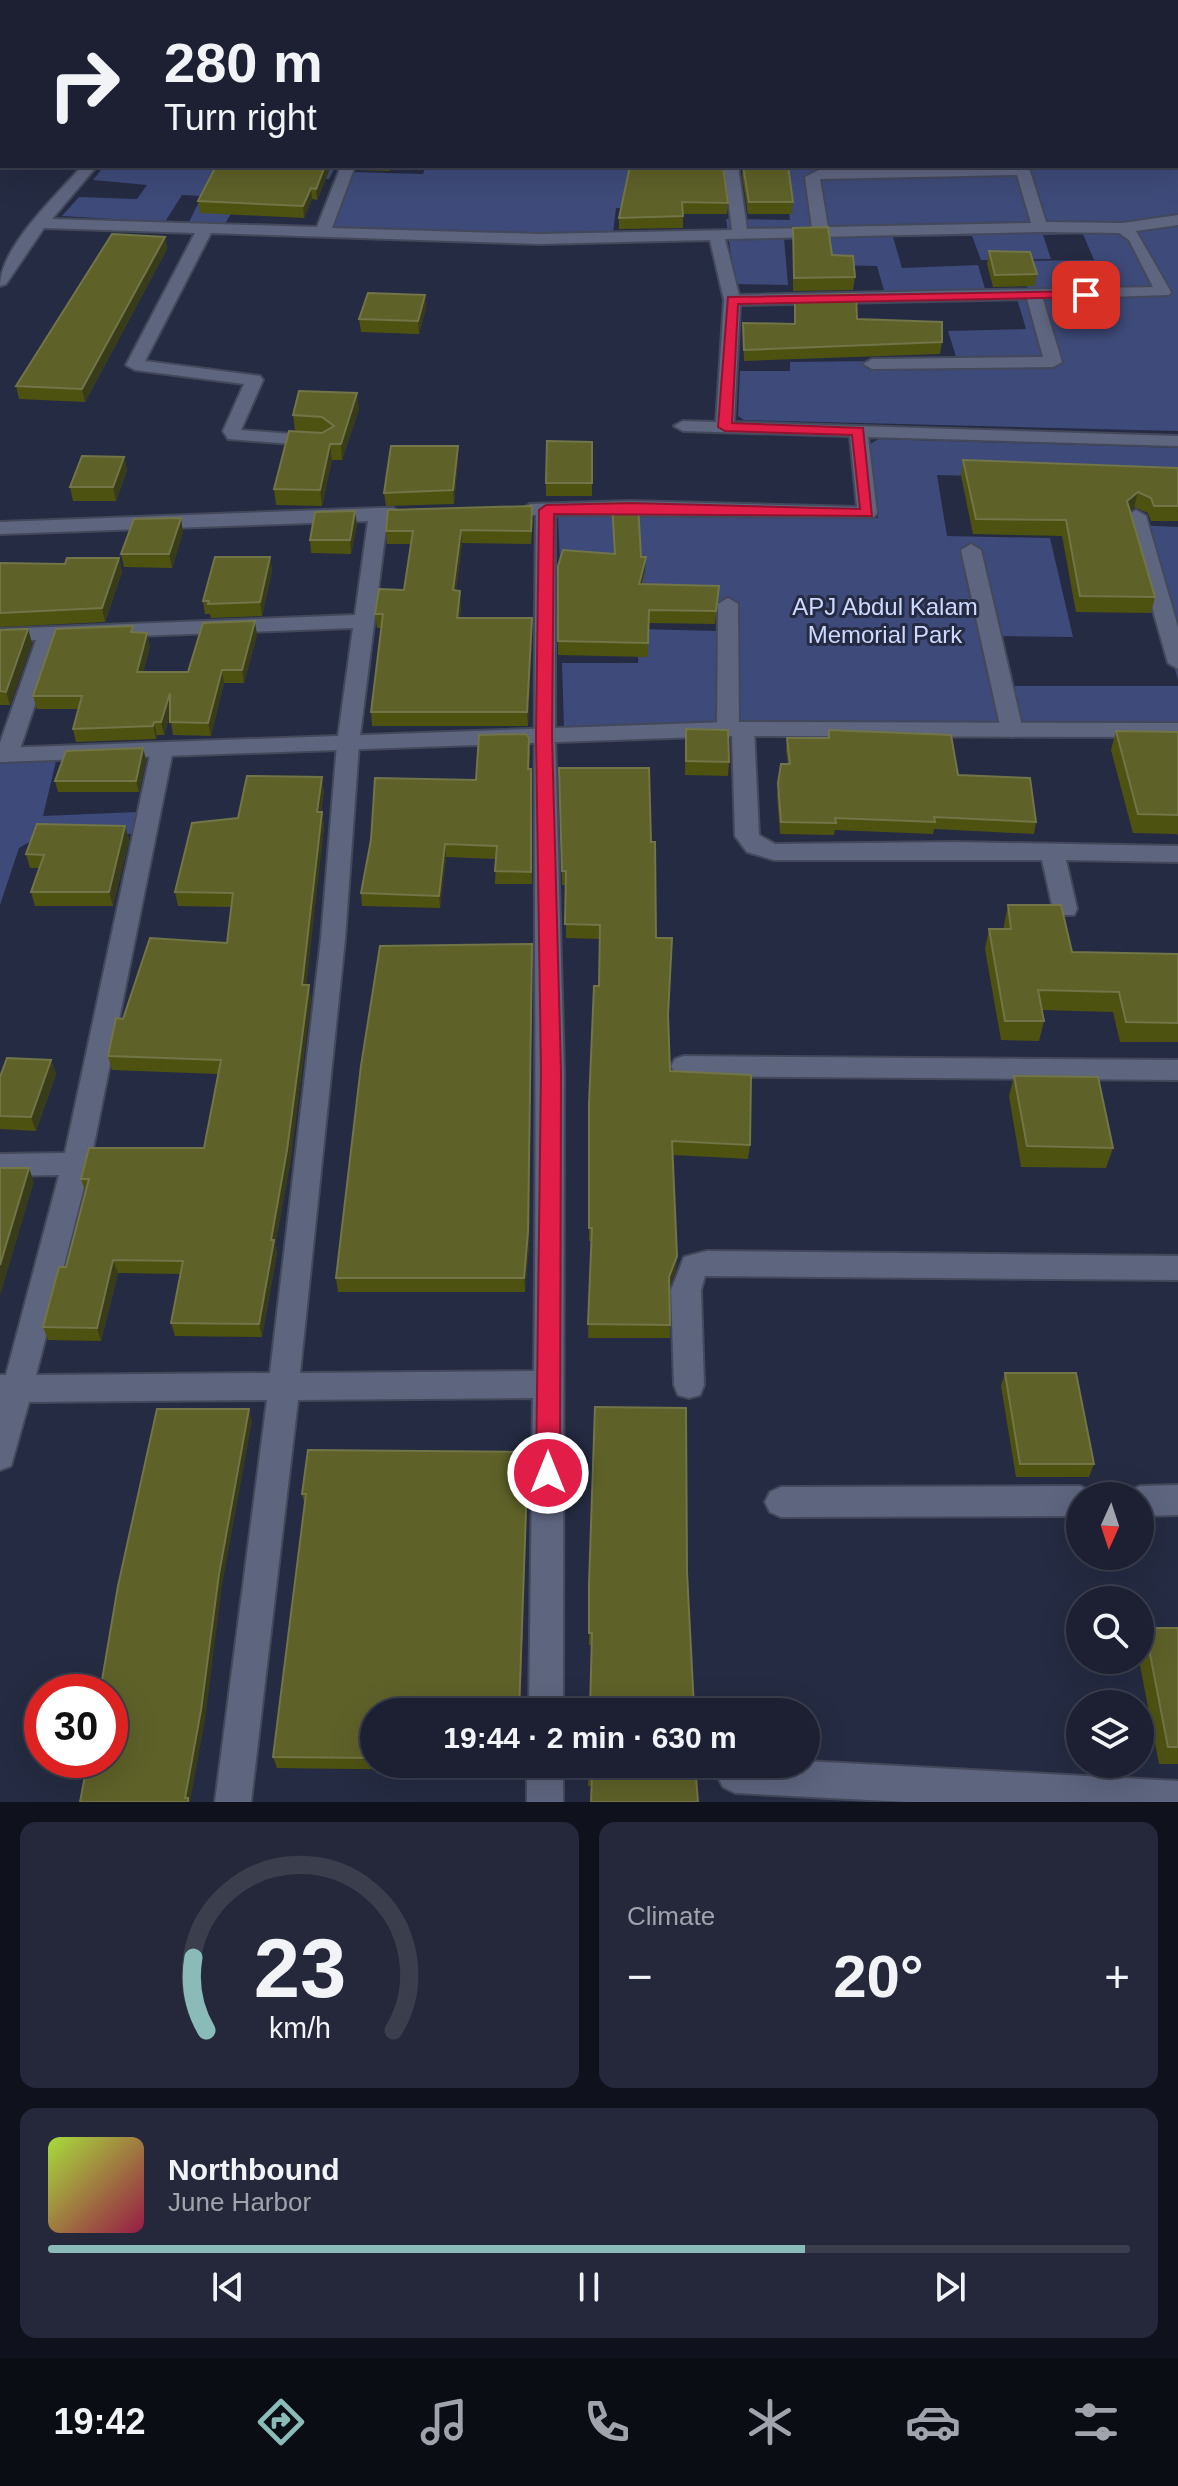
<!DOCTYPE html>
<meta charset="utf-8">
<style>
:root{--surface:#1c2032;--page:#25283a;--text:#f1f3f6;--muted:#a0a3ac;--line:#3a3e4d;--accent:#8bbbb9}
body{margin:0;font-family:Arial,sans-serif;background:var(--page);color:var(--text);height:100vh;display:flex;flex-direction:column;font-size:30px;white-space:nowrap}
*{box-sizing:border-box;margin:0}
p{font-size:26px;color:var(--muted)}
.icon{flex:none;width:44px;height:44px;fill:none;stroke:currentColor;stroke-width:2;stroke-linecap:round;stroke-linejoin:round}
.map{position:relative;height:1802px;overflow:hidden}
.sheet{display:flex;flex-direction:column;gap:20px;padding:20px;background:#0f121c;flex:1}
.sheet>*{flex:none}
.guide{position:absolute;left:0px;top:0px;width:1178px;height:168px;box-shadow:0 8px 32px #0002,0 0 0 2px var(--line);background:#1c2032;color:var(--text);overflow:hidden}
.needle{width:52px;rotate:183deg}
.fabs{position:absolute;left:1066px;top:1482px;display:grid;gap:16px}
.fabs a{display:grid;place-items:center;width:88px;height:88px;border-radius:50%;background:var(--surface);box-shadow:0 8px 32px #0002,0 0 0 2px var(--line);font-size:40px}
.speed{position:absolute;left:24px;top:1674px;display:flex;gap:16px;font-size:40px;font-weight:700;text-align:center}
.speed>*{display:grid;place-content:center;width:104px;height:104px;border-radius:50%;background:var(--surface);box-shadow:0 8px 32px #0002,0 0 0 2px var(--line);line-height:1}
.speed .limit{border:12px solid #d22;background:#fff;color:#111}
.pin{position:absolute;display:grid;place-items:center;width:68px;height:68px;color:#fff;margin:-34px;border-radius:16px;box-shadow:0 4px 12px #0006}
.me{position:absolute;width:88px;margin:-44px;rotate:0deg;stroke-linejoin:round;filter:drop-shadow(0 0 6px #0008)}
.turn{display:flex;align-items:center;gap:28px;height:168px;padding:0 32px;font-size:36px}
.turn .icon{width:104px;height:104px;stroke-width:2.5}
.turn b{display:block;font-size:56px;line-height:68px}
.big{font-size:60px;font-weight:700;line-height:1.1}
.sheet .widget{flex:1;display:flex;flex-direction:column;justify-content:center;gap:12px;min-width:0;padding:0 28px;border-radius:16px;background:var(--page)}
.sheet .dial{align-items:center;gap:0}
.dial svg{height:208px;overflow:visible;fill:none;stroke:var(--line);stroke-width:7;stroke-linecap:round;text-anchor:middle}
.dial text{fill:var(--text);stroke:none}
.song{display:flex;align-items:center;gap:24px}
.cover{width:96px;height:96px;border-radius:12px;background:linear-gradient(135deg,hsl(80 70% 55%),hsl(340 70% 35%))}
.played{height:8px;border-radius:4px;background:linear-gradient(90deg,var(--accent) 70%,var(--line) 70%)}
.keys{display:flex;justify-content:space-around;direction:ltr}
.heat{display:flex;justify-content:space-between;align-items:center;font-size:44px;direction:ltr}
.sheet .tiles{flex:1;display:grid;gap:20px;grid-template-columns:1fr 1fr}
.widget:last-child{grid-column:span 2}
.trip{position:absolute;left:360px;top:1698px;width:460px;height:80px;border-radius:40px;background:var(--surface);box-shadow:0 8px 32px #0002,0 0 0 2px var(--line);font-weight:700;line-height:80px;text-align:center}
.menu{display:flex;height:128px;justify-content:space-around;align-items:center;background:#0b0d14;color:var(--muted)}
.menu .icon{width:56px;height:56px}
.menu .selected{color:var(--accent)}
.menu b{font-size:36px;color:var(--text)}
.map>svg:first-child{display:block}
.green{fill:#3e4a79}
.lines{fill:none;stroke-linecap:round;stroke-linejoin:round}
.street-casing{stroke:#43485b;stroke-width:4}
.secondary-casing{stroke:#43485b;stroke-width:4}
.street{fill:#5e657f;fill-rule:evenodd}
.secondary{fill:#5e657f;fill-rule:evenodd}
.wall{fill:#4e5211}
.shaded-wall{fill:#383c1a}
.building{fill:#5e6128;stroke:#717547;stroke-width:2}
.route{fill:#e11d48;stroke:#92132f;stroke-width:2}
.labels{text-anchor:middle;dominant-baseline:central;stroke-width:6;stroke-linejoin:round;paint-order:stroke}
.park-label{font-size:24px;fill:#cdd9ff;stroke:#252b42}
</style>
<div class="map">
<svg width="1178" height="1802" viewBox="0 0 1178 1802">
<rect width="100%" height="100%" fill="#252b42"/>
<g class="green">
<polygon points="576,0 1178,0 1178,431 744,420 738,416 740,371 790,371 790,362 957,360 948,331 1026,329 1015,292 1028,289 1017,261 1094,260 1083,234 1043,235 1051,259 981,260 972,236 893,237 902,268 978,265 986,292 885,294 877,266 827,265 821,238 784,238 788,285 735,284 726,219 790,220 783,169 1176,166 1176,2"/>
<path d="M104,166L334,169L329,179C280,178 250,176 225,224L189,222L202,196L182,195L165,222L62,216L79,197L137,199L147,185L93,180Z"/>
<polygon points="426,166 667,168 671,208 616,208 613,233 534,236 329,231 352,172 423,174"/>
<polygon points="879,439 1178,448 1178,481 937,475 947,536 1050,538 1073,637 996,636 1008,686 1178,686 1178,724 742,722 564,729 562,663 638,663 639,629 717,631 714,595 641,594 560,565 558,516 878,518 870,444"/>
<polygon points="1133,525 1178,527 1178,680"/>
<polygon points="56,761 43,816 137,812 132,834 40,836 19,848 0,905 0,763"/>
</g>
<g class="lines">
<g class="street-casing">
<g id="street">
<rect x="878" y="0" width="12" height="2"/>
<rect x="994" y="0" width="12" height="2"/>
<rect x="1111" y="0" width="12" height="2"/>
<rect x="1176" y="42" width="2" height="8"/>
<rect x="0" y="85" width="2" height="8"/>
<path d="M82,166H97L52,219L317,227L341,166H355L332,228L539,234L732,230L724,166H738L747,229L812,228L805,177L819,170L1023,167L1030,171L1046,222L1123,223L1178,215V225L1136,231L1171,292L1169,295L1043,299L1062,362L1053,367L872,369L863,364L872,359L1043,357L1027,299L740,305L734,422L1178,436V446L868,437L877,513L874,517L555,515V736L564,1071L563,1712H529L533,1398L298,1400L251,1802H215L267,1400L29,1402L11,1466L0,1470V1375H6L59,1175L0,1176V1154L65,1153L151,750L162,743L170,745L173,750L90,1164L36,1375L270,1373L321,939L337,744L353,628L57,639L18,755L7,762L0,760V743L36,640L0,641V629L355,615L368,521L0,534V522L378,508H393L403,514L387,520L359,744L345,939L300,1373L534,1371C538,1086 532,801 536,515L523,514L521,510L530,504L631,501L857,507L850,436L683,431L674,426L683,421L716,422L724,300L710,240L539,244L211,233L145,361L260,376L263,380L241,430L317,436L326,441L317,446L228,439L223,431L244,384L135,370L126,365L195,233L44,228L6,284L0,286C0,247 57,195 82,166ZM1017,175L1031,223L828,227L820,179ZM1040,232L1119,233L1129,240L1153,287L739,295L725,239Z"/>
<polygon points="1136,510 1146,516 1178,627 1178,669 1168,663 1126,516"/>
<polygon points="971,544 981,550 1023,730 1012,737 1001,730 961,550"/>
<polygon points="728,598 738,604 739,723 751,724 754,729 759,835 775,844 955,842 1178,846 1178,862 1066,860 1077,909 1074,915 1056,915 1053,909 1042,860 774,860 747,852 735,836 732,735 720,734 717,729 718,604"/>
<polygon points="684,1056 1178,1060 1178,1080 684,1076 675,1073 671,1066 675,1059"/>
<polygon points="707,1251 1178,1256 1178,1280 705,1276 701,1290 704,1385 700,1395 689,1398 678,1395 674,1385 671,1290 684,1257"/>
<polygon points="1178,1485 1178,1515 1140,1516 1140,1496 1126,1496 1129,1491 1140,1486"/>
<polygon points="1080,1486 1091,1491 1094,1496 1080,1496 1080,1516 781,1517 770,1512 765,1502 770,1492 781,1487"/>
<polygon points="806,1761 1178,1781 1178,1802 907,1802 735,1793 723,1787 717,1775 722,1764 806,1764"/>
<rect x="527" y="1764" width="36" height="38"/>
</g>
</g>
<g class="secondary-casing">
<polygon id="secondary" points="728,722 1178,723 1178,737 728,736 0,762 0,748"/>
</g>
<use href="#street" class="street"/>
<use href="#secondary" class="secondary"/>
</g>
<g class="wall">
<polygon points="0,0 197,0 195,2 2,2 2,30 0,30"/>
<polygon points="216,166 339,166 337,169 330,169 317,200 312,199 304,218 200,213 198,201"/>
<polygon points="356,166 392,166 390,171 357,170"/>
<polygon points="630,166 728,203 727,214 683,214 683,228 619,229 619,218"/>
<polygon points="743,166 793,202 792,214 748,214 742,176"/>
<polygon points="793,228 832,255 855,277 853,290 793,291"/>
<polygon points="165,237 167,249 85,402 19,399 16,386"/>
<polygon points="989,251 1037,274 1035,286 993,287 987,264"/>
<polygon points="425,295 426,308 419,334 361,332 359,319"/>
<polygon points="795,296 857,319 942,342 940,354 744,361 743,323 794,324"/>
<polygon points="359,409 342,460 332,460 322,506 276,505 274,489 295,431 293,415"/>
<polygon points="592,442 592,496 546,496 546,483"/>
<polygon points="458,446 458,459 454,504 386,506 384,493"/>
<polygon points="124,457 127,470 116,501 73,501 70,487"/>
<polygon points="963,460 1178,468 1178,521 1151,521 1148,513 1134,507 1130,511 1155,597 1151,613 1076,612 1062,536 973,534 961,476"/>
<polygon points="612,503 641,557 645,570 642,585 719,586 715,624 648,623 648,657 558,655 558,566 614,554"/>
<polygon points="533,519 531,544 462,543 456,590 461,604 460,618 532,618 528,726 372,726 371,712 382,628 377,628 375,614 404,590 411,544 387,544 386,531"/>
<polygon points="357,524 351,554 311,553 310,540"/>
<polygon points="183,532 172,568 124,567 121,554"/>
<polygon points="270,557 272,571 262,616 211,618 210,614 205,614 203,601"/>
<polygon points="119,558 122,572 105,622 0,627 0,563 65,564"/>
<polygon points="28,629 32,643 10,705 0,705 0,630"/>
<polygon points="135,632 150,646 143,672 188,672 257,635 244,683 224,683 211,736 173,735 170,715 164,735 157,735 156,739 76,742 73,729 78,709 37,709 33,696"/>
<polygon points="686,729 729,762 728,776 685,775"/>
<polygon points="829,730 958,775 1036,822 1034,834 934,829 933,834 835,830 834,835 780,834 777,795 781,764 788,764 786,750 787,738 828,738"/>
<polygon points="1116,731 1178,732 1178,837 1177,834 1133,833 1111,750"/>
<polygon points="143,748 146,760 139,792 58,792 55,781"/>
<polygon points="530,750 529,769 532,884 495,884 496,859 446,857 440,908 362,906 361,893 476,780"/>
<polygon points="559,768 651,842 656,938 668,1016 670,1071 750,1145 748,1159 673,1155 677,1256 676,1270 669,1287 670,1338 588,1338 591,1241 589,1241 589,1104 599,986 600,939 566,938 566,885 562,885"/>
<polygon points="324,791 321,812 322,812 324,826 306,985 311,999 290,1164 275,1245 277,1253 262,1337 175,1336 171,1323 181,1274 118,1273 101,1341 48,1340 43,1327 66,1267 85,1191 81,1179 204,1148 218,1074 112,1070 108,1056 123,1019 227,943 231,907 178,906 175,892 238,818"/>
<polygon points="125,826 129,840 113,906 35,906 31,892 39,868 30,868 26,854"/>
<polygon points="1008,905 1072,952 1178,954 1178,1042 1120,1042 1113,1012 1042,1010 1044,1021 1039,1041 1001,1040 985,949 989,929 1004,929 1004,925"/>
<polygon points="532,958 529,1246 525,1292 338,1292 336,1278"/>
<polygon points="51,1060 56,1074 36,1131 0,1129 0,1077"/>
<polygon points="1014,1076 1113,1148 1106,1168 1021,1167 1009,1096"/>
<polygon points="1005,1373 1094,1464 1089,1477 1016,1477 1001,1386"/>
<polygon points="528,1465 520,1712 374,1712 374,1764 519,1764 519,1771 277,1768 273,1757 305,1506 302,1494"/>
<polygon points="687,1572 694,1712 590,1712 592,1645 589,1645 589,1584"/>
<polygon points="1145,1628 1178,1628 1178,1764 1159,1764 1139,1660 1140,1638"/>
<polygon points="589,1764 695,1764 592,1786 588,1786"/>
</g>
<g class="shaded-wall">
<polygon points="175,0 197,0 195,2 173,2"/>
<polygon points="325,166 329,166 330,169 317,200 316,189"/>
<polygon points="311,188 312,199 304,218 303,206"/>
<polygon points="165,237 167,249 85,402 82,389"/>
<polygon points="425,295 426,308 419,334 418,321"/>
<polygon points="357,393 359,409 342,460 341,444"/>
<polygon points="330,444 332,460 322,506 320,490"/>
<polygon points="458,446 458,459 454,504 453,490"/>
<polygon points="124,457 127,470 116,501 113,487"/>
<polygon points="1138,492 1134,507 1123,517 1127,501"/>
<polygon points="355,511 357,524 351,554 350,540"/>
<polygon points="181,518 183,532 172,568 169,554"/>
<polygon points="461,530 462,543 454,604 453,590"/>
<polygon points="270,557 272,571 262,616 260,602"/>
<polygon points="646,557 645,570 638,598 639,584"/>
<polygon points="119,558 122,572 105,622 102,608"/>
<polygon points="460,591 461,604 458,632 457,618"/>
<polygon points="532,618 532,632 528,726 527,712"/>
<polygon points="255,621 257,635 244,683 242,670"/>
<polygon points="28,629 32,643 10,705 6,692"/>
<polygon points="147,633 150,646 139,685 137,672"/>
<polygon points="222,670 224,683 211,736 208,723"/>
<polygon points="170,693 172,707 164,735 161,722"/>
<polygon points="154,722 157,735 156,739 153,726"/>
<polygon points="143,748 146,760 139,792 136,781"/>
<polygon points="322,777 324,791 318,826 317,812"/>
<polygon points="322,812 324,826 305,999 302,985"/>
<polygon points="125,826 129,840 113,906 109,892"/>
<polygon points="445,844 446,857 440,908 439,896"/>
<polygon points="532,958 529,1246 525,1292 524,1278"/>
<polygon points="309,985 311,999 290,1164 275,1245 277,1253 262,1337 259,1324"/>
<polygon points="51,1060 56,1074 36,1131 31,1117"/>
<polygon points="29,1168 34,1182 0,1296 0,1265"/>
<polygon points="677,1256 676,1270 668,1290 669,1277"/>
<polygon points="113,1260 118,1273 101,1341 97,1328"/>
<polygon points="249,1409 252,1422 222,1586 205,1721 190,1802 186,1802 185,1798 219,1574"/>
<polygon points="528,1452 520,1712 519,1712"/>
</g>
<g class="building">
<polygon points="0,0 175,0 173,2 2,2 2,12 0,12"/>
<polygon points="216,166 325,166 316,189 311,188 303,206 198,201"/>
<polygon points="630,166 723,166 728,203 682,202 683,216 619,218"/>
<polygon points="743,166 788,166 793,202 749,202"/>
<polygon points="828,227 832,255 853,256 855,277 794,278 793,228"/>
<polygon points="112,234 165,237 82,389 16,386"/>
<polygon points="989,251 1030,252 1037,274 995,275"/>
<polygon points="368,293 425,295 418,321 359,319"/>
<polygon points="856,294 857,319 942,322 942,342 744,350 743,323 795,324 795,296"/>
<polygon points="299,391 357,393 341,444 330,444 320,490 274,489 289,431 322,433 334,426 322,417 293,415"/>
<polygon points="547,441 592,442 592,483 546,483"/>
<polygon points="391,446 458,446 453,490 384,493"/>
<polygon points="82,456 124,457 113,487 70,487"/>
<polygon points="963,460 1178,468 1178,506 1154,506 1151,498 1138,492 1127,501 1155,597 1080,596 1066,520 976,519"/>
<polygon points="612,503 638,503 641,557 646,557 639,584 719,586 716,611 649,610 648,643 558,641 558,566 563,550 615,554"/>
<polygon points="532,506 531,531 461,530 453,590 460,591 457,618 532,618 527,712 371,712 383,614 375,614 379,589 404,590 413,531 386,531 388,510"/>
<polygon points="355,511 350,540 310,540 315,512"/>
<polygon points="181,518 169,554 121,554 134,519"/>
<polygon points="215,557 270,557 260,602 208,604 209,601 203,601"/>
<polygon points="67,558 119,558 102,608 0,613 0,563 65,564"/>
<polygon points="255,621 242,670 222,670 208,723 170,722 170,693 161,722 154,722 153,726 73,729 82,696 33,696 56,629 133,626 131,632 147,633 137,672 188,672 203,623"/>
<polygon points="28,629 6,692 0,691 0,630"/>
<polygon points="686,729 728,730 729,762 686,761"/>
<polygon points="829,730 951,735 958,775 1030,778 1036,822 934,817 935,822 835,818 836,823 781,822 778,783 781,764 790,764 787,738 829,738"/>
<polygon points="1116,731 1178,732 1178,815 1138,814"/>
<polygon points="526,734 529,738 528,769 531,769 531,872 495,871 497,846 445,844 439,896 361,893 371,840 375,778 476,780 479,735"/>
<polygon points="143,748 136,781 55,781 66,751"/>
<polygon points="559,768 649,768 651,842 655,842 656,938 672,938 668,1015 670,1071 751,1075 750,1145 672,1141 677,1256 669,1277 670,1325 588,1324 592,1228 589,1228 589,1104 594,986 599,986 600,925 565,924 566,871 562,871"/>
<polygon points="247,776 322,777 317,812 322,812 302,985 309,985 287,1150 271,1240 274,1240 259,1324 171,1323 183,1261 113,1260 97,1328 43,1327 59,1267 66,1267 89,1179 81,1179 89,1148 204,1148 221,1060 108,1056 116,1018 123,1019 150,938 227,943 233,893 175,892 192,823 238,818"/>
<polygon points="37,824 125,826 109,892 31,892 44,855 26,854"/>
<polygon points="1008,905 1061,905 1072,952 1178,954 1178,1023 1126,1022 1119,992 1038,990 1044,1021 1005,1021 989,929 1011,929"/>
<polygon points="532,944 528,1232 524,1278 336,1278 361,1066 380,946"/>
<polygon points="7,1058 51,1060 31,1117 0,1116 0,1077"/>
<polygon points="1014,1076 1098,1077 1113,1148 1027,1146"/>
<polygon points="0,1168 29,1168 0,1265"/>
<polygon points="1005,1373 1076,1373 1094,1464 1020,1464"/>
<polygon points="595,1407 686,1408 687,1572 694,1708 691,1708 691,1712 590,1712 592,1633 589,1633 589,1584"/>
<polygon points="157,1409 249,1409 219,1574 201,1710 185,1798 188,1798 188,1802 80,1802 88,1760 110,1760 110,1692 100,1692 118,1586"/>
<polygon points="308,1450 528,1452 519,1712 374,1712 374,1758 273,1757 306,1494 302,1494"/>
<polygon points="1145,1628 1178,1628 1178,1747 1168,1747"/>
<polygon points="589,1764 695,1764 698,1802 591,1802 592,1775 588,1775"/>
</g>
<polygon class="route" points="1086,291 1090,292 1090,297 738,304 732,423 863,428 872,516 554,514 552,736 561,1071 560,1473 556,1481 548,1484 540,1481 536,1473 541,1071 536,736 539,510 546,505 631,503 860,509 852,435 725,431 718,427 728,297"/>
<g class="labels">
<g class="park-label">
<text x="885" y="606">APJ Abdul Kalam<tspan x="885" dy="28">Memorial Park</tspan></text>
</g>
</g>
</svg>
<div class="fabs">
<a><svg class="needle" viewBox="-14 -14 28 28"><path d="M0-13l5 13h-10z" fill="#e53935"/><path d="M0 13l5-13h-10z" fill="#a0a3ac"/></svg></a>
<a><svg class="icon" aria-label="search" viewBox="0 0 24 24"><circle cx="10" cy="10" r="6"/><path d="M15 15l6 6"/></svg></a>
<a><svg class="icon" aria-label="layers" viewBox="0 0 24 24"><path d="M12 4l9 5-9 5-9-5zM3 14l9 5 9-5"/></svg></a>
</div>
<div class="speed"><div class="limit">30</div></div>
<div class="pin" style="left:1086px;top:295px;background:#d93025"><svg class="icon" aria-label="arrive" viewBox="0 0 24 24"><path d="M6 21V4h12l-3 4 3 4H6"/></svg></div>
<svg class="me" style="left:548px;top:1473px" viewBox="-20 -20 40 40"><circle r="17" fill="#e11d48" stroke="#fff" stroke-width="3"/><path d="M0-11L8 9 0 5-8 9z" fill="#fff"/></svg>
<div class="trip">19:44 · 2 min · 630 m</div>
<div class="guide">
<div class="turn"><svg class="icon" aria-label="right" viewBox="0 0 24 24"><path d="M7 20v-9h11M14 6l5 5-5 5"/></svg><div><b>280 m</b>Turn right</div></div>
</div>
</div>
<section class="sheet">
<div class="tiles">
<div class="widget dial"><svg viewBox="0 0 100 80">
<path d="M14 69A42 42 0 1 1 86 69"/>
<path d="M14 69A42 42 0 0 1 9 41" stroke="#8bbbb9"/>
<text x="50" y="56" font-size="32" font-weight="700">23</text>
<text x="50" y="72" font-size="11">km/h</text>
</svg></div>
<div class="widget"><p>Climate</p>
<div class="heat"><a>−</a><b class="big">20°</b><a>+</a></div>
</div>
<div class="widget">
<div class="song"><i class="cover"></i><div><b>Northbound</b><p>June Harbor</p></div></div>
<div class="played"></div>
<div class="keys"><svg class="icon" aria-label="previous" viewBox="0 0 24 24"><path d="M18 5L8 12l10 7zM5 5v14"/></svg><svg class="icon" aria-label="pause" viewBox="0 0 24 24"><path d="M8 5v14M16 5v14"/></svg><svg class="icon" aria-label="next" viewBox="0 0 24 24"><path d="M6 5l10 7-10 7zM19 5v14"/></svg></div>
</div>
</div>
</section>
<nav class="menu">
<b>19:42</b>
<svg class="icon selected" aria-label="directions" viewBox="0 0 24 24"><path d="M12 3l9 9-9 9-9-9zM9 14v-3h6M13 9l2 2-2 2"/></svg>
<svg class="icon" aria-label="music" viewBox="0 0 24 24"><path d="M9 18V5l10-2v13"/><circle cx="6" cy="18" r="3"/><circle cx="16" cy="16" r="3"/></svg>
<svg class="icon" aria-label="phone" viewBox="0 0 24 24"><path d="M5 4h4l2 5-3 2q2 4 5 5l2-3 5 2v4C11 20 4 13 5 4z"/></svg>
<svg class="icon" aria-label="climate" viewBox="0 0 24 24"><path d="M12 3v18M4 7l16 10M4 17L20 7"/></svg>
<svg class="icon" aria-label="car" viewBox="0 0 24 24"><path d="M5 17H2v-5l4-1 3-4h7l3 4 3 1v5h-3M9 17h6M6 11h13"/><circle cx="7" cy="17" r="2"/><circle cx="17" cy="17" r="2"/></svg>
<svg class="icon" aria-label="filters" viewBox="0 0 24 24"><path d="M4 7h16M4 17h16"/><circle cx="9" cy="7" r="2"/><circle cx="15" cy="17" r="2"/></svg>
</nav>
